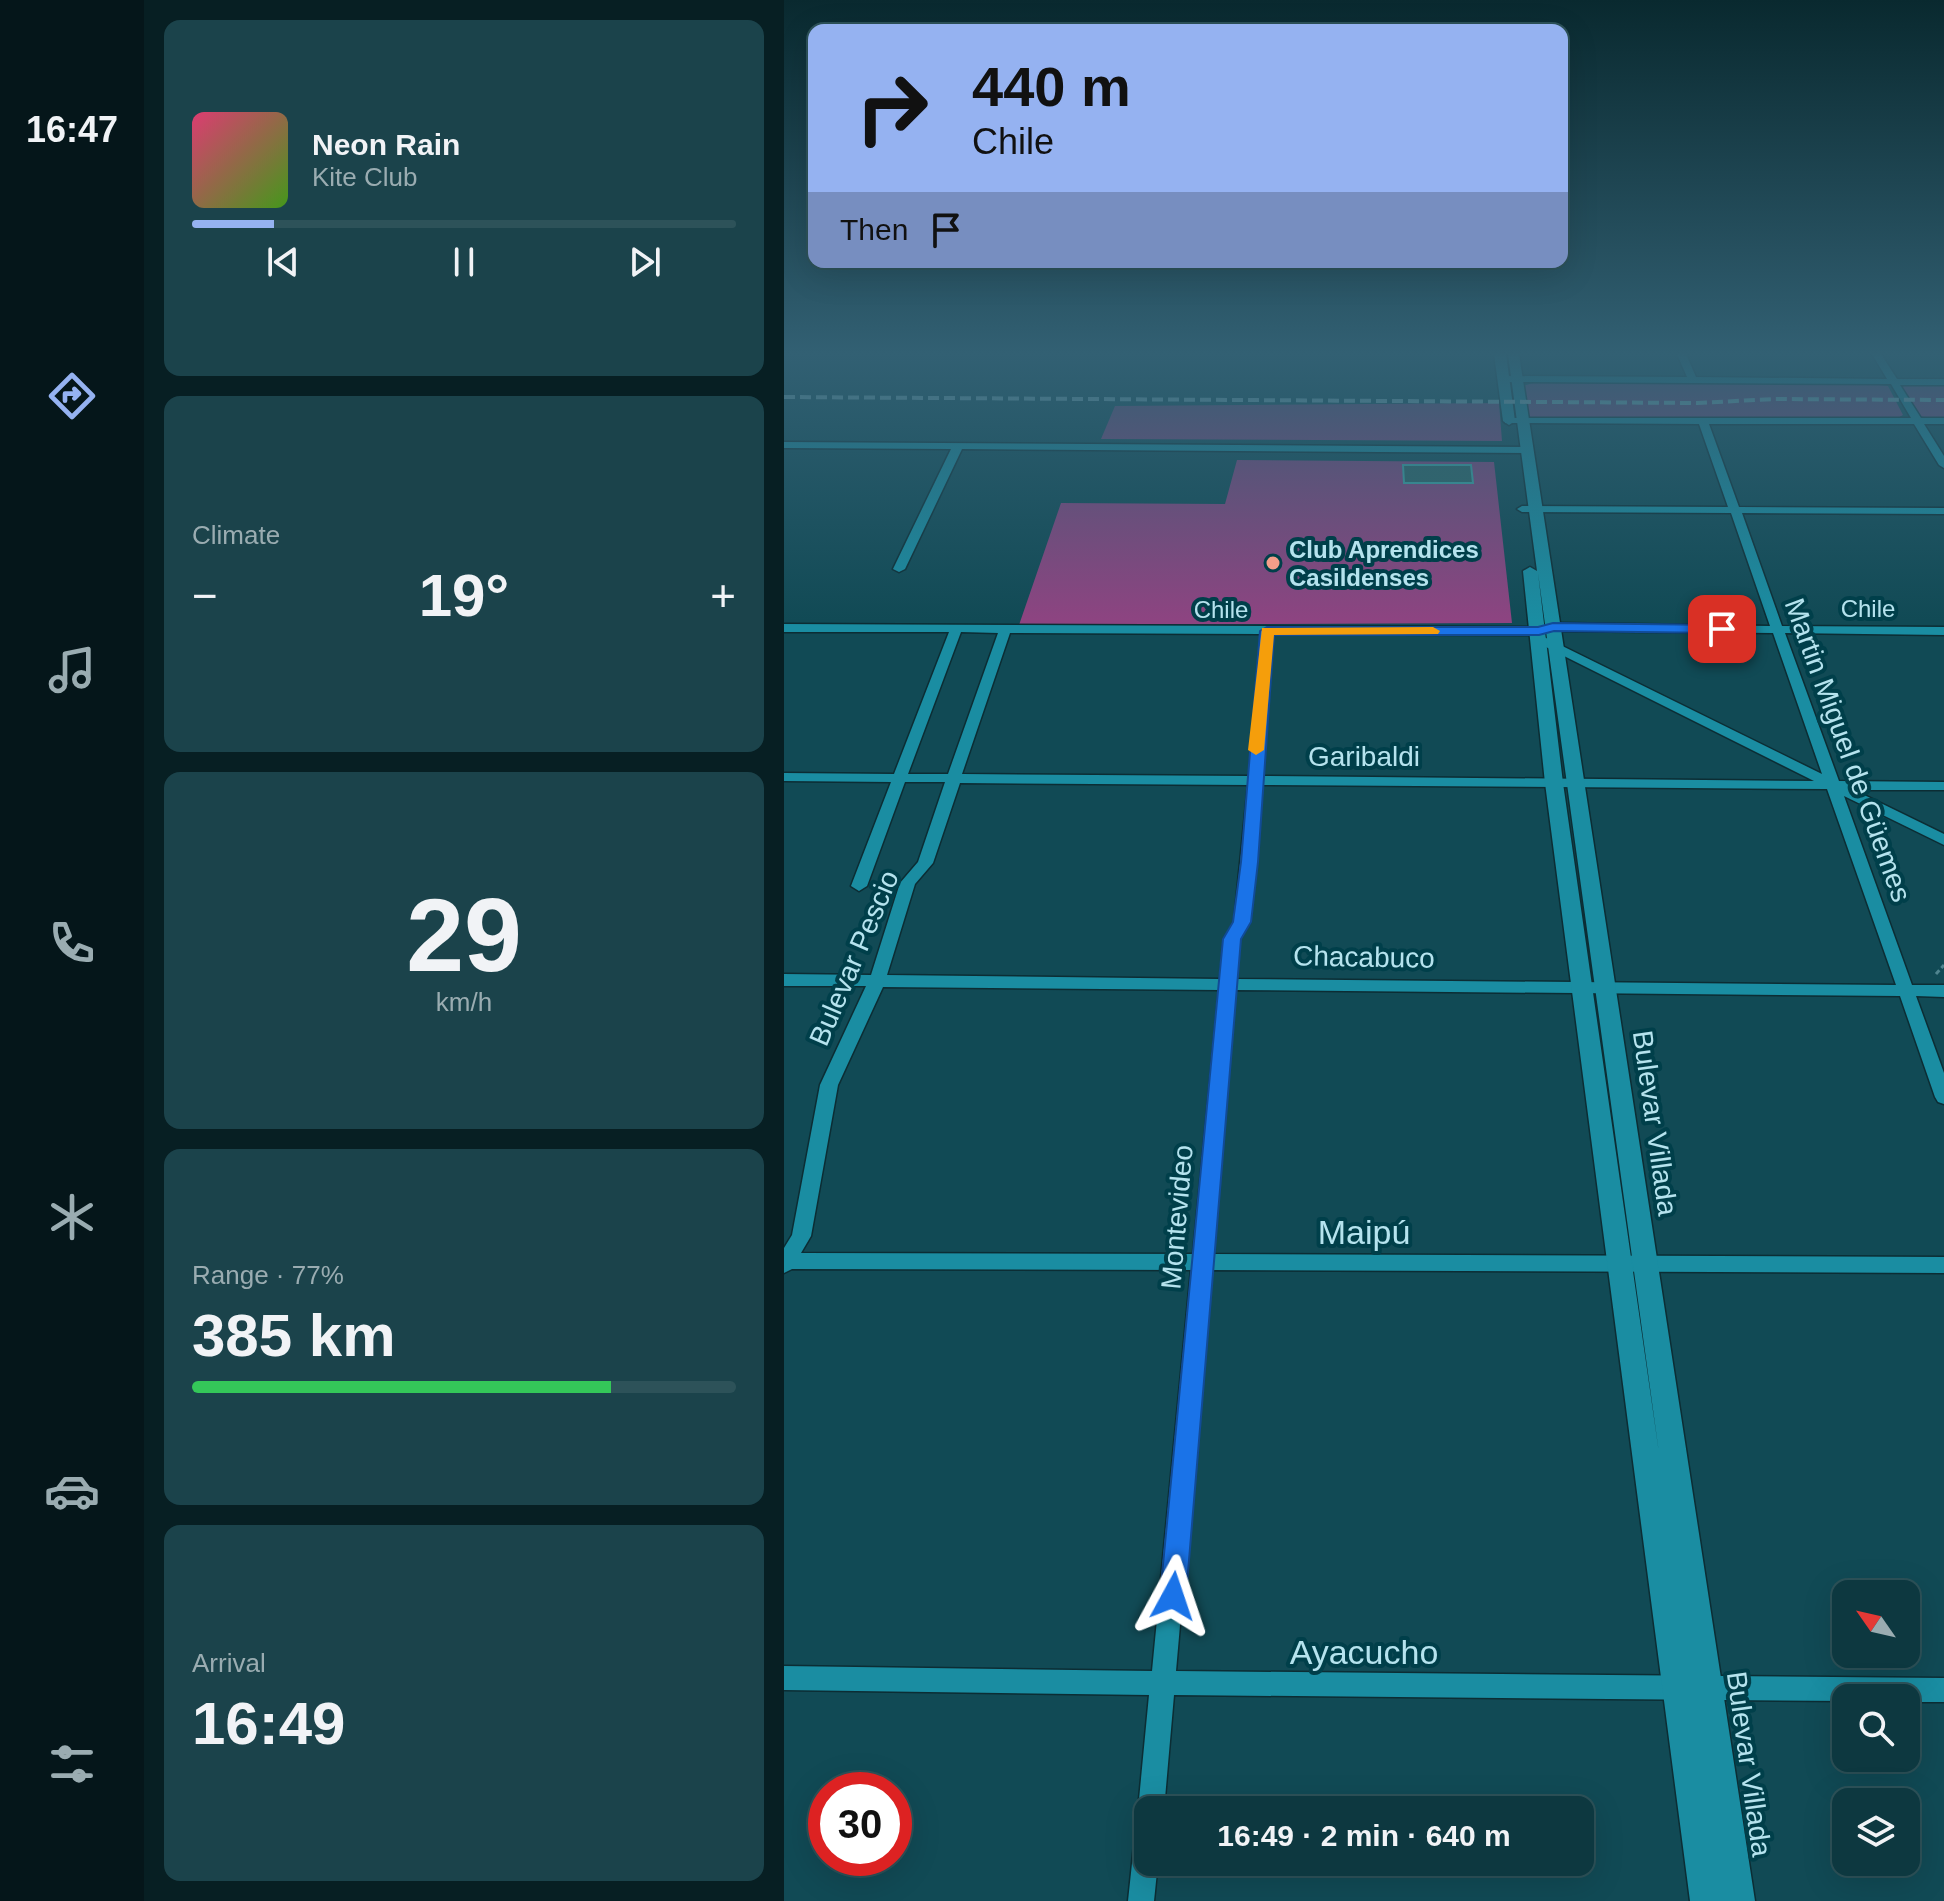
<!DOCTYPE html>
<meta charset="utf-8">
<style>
:root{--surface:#0d3840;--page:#1b434b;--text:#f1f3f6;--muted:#9aacb1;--line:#2d5259;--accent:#95b2f1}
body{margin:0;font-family:Helvetica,sans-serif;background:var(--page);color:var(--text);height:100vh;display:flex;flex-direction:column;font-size:30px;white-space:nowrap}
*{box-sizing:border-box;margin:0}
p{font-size:26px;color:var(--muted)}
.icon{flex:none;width:44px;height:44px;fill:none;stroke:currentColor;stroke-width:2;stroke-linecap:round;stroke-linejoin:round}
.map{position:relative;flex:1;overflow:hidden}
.drawer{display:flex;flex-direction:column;gap:20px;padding:20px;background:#071f23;width:640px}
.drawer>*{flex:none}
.guide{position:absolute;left:24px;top:24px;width:760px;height:244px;border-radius:16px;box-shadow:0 8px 32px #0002,0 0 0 2px var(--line);background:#95b2f1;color:#111;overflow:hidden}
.needle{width:52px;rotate:304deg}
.controls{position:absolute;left:1048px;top:1580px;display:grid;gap:16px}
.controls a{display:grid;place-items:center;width:88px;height:88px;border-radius:16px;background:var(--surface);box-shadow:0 8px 32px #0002,0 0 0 2px var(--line);font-size:40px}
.speed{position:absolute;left:24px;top:1772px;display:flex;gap:16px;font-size:40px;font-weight:700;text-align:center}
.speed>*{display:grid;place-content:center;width:104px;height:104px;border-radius:50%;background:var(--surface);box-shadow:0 8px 32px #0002,0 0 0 2px var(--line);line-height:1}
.speed .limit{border:12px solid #d22;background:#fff;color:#111}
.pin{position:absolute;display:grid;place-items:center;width:68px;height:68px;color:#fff;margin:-34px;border-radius:16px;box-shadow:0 4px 12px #0006}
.me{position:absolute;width:88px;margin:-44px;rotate:5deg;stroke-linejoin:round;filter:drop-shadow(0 0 6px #0008)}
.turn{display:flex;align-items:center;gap:28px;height:168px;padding:0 32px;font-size:36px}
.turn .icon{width:104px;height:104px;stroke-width:2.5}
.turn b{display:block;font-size:56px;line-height:68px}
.then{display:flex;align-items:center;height:76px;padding:0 32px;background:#0003;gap:16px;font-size:30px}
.big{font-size:60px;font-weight:800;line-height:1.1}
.drawer .tile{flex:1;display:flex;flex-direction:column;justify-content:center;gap:12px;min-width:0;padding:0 28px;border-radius:16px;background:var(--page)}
.drawer .dial{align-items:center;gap:0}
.dial b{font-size:104px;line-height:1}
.song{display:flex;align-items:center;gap:24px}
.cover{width:96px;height:96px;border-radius:12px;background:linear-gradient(135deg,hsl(340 70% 55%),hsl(100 70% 35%))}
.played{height:8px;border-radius:4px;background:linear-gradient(90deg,var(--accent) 15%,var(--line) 15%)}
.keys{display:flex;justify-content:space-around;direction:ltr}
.heat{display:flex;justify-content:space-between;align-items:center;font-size:44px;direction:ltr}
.charge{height:12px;border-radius:6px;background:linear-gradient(90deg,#34c759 77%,var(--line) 0)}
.trip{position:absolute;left:350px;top:1796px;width:460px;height:80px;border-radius:16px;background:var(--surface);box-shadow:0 8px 32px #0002,0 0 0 2px var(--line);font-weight:800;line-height:80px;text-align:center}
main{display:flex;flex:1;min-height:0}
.dock{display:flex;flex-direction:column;width:144px;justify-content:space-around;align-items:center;background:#05161a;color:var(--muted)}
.dock .icon{width:56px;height:56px}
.dock .current{color:var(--accent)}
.dock b{font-size:36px;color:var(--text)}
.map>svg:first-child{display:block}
.green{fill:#8d4481}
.building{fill:#2f6868;stroke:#3eadac;stroke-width:2}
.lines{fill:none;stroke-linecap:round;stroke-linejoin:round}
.minor-casing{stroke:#0c2d34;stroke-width:3}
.secondary-casing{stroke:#0c2d34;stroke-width:3}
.path{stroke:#4f848f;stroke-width:3;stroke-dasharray:5 3;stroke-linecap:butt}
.minor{fill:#1a8da2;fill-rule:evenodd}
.secondary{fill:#1a8da2;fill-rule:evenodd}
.rail{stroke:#99c9d4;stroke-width:4;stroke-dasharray:11 5;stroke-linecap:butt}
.route{fill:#1a73e8;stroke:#114b97;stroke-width:2}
.slow{fill:#f59e0b}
.poi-dot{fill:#f49e89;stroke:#003f4a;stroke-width:3}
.labels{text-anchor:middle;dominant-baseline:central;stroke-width:8;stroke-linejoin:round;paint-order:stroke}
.far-poi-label{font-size:24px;font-weight:bold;fill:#b5e3ee;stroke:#003f4a;text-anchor:start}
.far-street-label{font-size:24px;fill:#b5e3ee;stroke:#003f4a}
.street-label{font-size:28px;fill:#b5e3ee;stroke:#003f4a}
.near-street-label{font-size:34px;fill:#b5e3ee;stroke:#003f4a}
</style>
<main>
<nav class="dock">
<b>16:47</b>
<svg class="icon current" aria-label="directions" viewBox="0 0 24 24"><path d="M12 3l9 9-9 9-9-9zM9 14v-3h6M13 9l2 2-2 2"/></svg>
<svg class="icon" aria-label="music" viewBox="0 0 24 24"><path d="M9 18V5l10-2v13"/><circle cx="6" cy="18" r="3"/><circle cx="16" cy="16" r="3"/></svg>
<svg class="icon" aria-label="phone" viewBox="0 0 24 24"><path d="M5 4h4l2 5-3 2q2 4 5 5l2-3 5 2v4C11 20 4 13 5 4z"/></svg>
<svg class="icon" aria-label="climate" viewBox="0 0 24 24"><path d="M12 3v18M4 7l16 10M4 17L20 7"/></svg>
<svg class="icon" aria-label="car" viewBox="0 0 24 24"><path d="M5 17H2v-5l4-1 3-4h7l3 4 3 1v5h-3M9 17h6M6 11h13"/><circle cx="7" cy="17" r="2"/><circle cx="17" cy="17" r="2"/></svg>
<svg class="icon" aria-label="filters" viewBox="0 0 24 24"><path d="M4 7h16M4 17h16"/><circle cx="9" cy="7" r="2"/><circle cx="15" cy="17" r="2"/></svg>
</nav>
<section class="drawer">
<div class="tile">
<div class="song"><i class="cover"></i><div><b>Neon Rain</b><p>Kite Club</p></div></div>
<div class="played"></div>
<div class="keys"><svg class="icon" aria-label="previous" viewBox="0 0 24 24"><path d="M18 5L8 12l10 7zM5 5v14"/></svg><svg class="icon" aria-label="pause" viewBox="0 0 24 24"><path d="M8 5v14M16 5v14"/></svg><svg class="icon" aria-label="next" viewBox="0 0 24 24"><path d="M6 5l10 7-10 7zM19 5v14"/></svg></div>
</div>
<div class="tile"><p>Climate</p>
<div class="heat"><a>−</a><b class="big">19°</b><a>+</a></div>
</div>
<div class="tile dial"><b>29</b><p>km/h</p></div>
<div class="tile"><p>Range · 77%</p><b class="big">385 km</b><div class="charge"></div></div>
<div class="tile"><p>Arrival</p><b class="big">16:49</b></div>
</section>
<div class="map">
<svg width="1160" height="1901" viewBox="0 0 1160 1901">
<rect width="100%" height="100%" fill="#114a55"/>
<g class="green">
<polygon points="752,382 1095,385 1104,386 1119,415 1110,420 749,418 744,416 739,386"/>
<polygon points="1124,385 1160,385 1160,420 1134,416 1117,387"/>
<polygon points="715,403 718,441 317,439 331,406"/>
<polygon points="453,460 710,462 728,623 235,625 277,503 441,504"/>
</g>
<polygon class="building" points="619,465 687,465 689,483 620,483"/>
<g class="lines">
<g class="minor-casing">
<g id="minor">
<path d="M893,354H902L912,377L1103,379L1088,354H1097L1113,379H1160V385H1116L1137,418H1160V424H1140L1160,456V468L1155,465L1130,424H925L955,507L1160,508V514L958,513L998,626L1160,627V635L1001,633L1055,781L1160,782V790H1070L1160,834V845L1060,796L1128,985H1160V997L1132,996L1160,1073V1104L1154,1102L1151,1097L1116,996L451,990L428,1254L1160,1257V1273L427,1270L392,1671L1160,1678V1702H1122V1698H1062V1701L390,1695L380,1810H364V1822L358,1819L354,1810L365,1695L0,1690V1666L368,1671L407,1270L8,1269L0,1273V1248L8,1235L36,1085L82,986H0V974L87,975L116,883L134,862L161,782H121L83,886L75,891L67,886L107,782L0,781V773L110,774L165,632H0V624L754,627L769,623L986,626L947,513L738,512L733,509L738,506L944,507L915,424L721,423V419L725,418H1127L1107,384L719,382L714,379L719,376L903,377ZM770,631L989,633L1038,774L756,635L752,636V642L1030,781L479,776L489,634L755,635ZM177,632L214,633L164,774H124ZM226,633L477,634L465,776L178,774ZM176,783L464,785L450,922L440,939L436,979L103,975L131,884L149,863ZM478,785L1043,789L1112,985L452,979L456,939L466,922ZM99,987L435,990L409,1254L17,1253L27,1236L54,1085Z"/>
<polygon points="0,442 743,447 748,450 743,453 178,449 121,569 115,572 109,569 167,449 0,448"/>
<polygon points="364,1822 364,1862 374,1862 370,1901 344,1901 351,1835 355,1826"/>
</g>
</g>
<g class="secondary-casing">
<g id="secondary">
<polygon points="710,354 722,354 731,421 725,425 719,421"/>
<path d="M724,354H735L971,1901H906L761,783L739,571L746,567L753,571ZM754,573L875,1453L779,783Z"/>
</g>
</g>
<polyline class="path" points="1152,974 1160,965"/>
<use href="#minor" class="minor"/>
<use href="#secondary" class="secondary"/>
<polyline class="rail" points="0,397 913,403 990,399 1160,400"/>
</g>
<linearGradient id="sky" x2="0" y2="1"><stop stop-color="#09292f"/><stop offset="0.57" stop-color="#326073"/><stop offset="1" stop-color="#326073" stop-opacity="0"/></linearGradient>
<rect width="1160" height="620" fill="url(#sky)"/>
<polygon class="route" points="769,623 938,625 945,629 938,633 770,631 755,635 490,635 474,862 467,922 457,939 402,1596 398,1605 389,1609 380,1605 376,1596 439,939 449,922 457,862 476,631 483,627 754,627"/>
<polygon class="slow" points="649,627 656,631 654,634 490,635 480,750 472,755 464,750 478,628"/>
<circle class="poi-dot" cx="489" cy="563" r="8"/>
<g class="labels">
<g class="far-poi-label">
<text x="505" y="549">Club Aprendices<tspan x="505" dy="28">Casildenses</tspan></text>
</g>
<g class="far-street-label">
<text x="1084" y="608">Chile</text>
<text x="437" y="609">Chile</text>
</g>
<g class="street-label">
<text transform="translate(1064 750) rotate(70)">Martin Miguel de Güemes</text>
<text x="580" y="756">Garibaldi</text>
<text transform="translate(580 957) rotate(1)">Chacabuco</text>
<text transform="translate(70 958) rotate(-67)">Bulevar Pescio</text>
<text transform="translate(871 1123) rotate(82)">Bulevar Villada</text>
<text transform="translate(393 1217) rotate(-85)">Montevideo</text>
<text transform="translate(965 1764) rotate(82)">Bulevar Villada</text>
</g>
<g class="near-street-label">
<text x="580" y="1232">Maipú</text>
<text x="580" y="1652">Ayacucho</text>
</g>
</g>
</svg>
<div class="controls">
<a><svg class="needle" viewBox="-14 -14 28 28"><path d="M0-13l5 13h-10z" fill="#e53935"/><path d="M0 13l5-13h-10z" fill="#9aacb1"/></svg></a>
<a><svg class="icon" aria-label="search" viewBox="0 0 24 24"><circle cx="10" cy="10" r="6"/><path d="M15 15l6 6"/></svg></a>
<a><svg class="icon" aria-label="layers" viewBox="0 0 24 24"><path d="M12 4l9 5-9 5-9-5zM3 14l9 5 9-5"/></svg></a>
</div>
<div class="speed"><div class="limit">30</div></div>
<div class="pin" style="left:938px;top:629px;background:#d93025"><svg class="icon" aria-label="arrive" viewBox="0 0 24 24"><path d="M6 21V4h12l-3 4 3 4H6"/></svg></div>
<svg class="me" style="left:389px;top:1596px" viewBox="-20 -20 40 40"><path d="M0-17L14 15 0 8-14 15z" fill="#1a73e8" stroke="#fff" stroke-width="4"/></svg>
<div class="trip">16:49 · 2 min · 640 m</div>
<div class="guide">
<div class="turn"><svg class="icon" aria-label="right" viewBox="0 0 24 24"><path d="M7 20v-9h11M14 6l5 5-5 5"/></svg><div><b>440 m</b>Chile</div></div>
<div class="then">Then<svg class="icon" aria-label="arrive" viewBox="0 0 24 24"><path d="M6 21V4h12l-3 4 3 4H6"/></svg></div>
</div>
</div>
</main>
